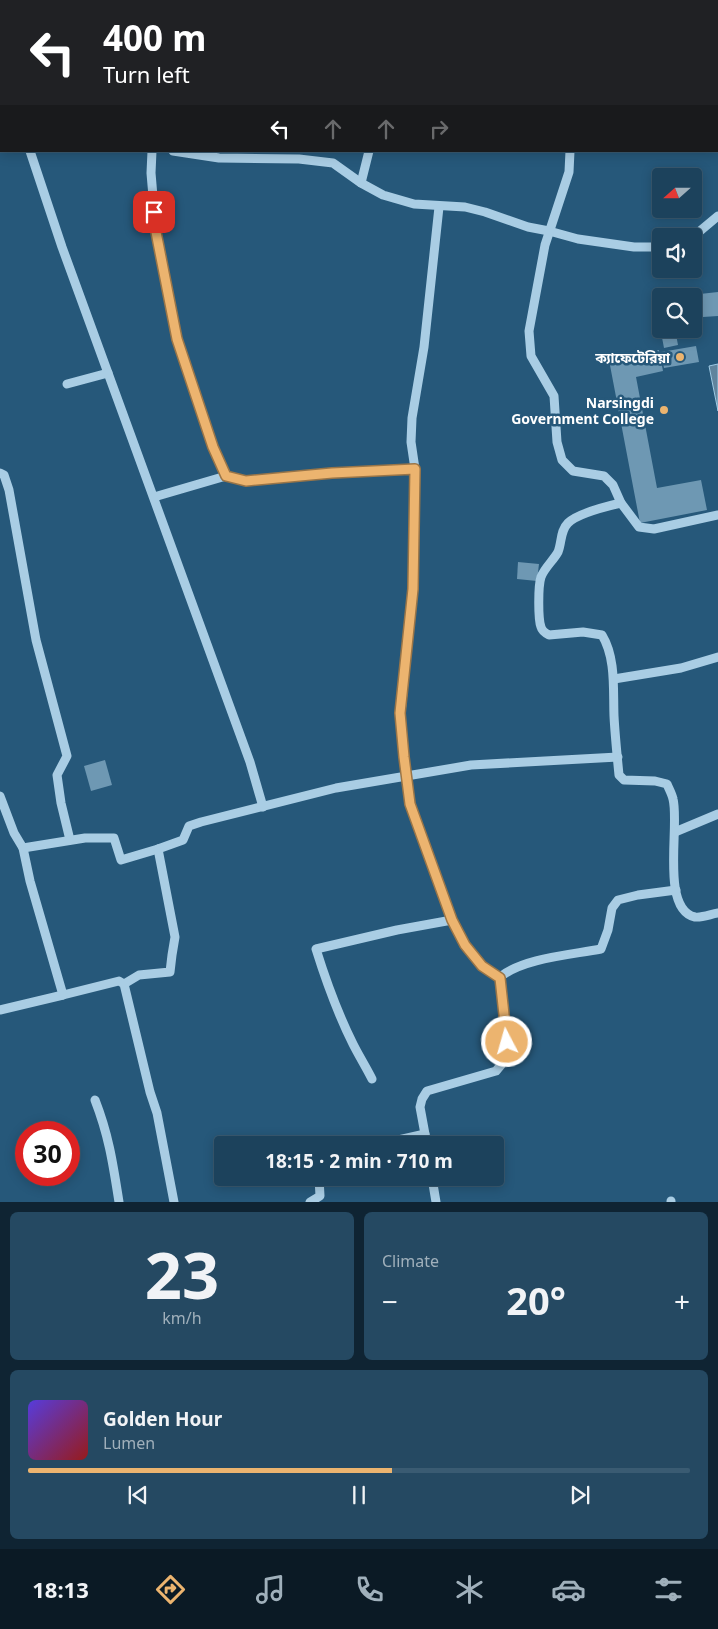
<!DOCTYPE html>
<meta charset="utf-8">
<style>
:root{--surface:#1c425c;--page:#254962;--text:#f1f3f6;--muted:#a0b0bb;--line:#3a5b72;--accent:#ecb46f}
body{margin:0;font-family:"Noto Sans","Noto Sans Bengali",sans-serif;background:var(--page);color:var(--text);height:100vh;display:flex;flex-direction:column;font-size:19px;white-space:nowrap}
*{box-sizing:border-box;margin:0}
p{font-size:16px;color:var(--muted)}
.icon{flex:none;width:28px;height:28px;fill:none;stroke:currentColor;stroke-width:2;stroke-linecap:round;stroke-linejoin:round}
.map{position:relative;height:1202px;overflow:hidden}
.side{display:flex;flex-direction:column;gap:10px;padding:10px;background:#0f2433;flex:1}
.side>*{flex:none}
.hud{position:absolute;left:0px;top:0px;width:719px;height:152px;box-shadow:0 2px 12px #0003,0 0 0 1px var(--line);background:#202124;color:#fff;overflow:hidden}
.needle{width:32px;rotate:249deg}
.fabs{position:absolute;left:652px;top:168px;display:grid;gap:10px}
.fabs a{display:grid;place-items:center;width:50px;height:50px;border-radius:5px;background:var(--surface);box-shadow:0 2px 12px #0003,0 0 0 1px var(--line);font-size:25px}
.speed{position:absolute;left:15px;top:1121px;display:flex;gap:10px;font-size:25px;font-weight:700;text-align:center}
.speed>*{display:grid;place-content:center;width:65px;height:65px;border-radius:50%;background:var(--surface);box-shadow:0 2px 12px #0003,0 0 0 1px var(--line);line-height:1}
.speed .limit{border:8px solid #d22;background:#fff;color:#111}
.pin{position:absolute;display:grid;place-items:center;width:42px;height:42px;color:#fff;margin:-21px;border-radius:10px;box-shadow:0 2px 8px #0006}
.me{position:absolute;width:55px;margin:-28px;rotate:354deg;stroke-linejoin:round;filter:drop-shadow(0 0 4px #0008)}
.turn{display:flex;align-items:center;gap:18px;height:105px;padding:0 20px;font-size:22px}
.turn .icon{width:65px;height:65px;stroke-width:2.5}
.turn b{display:block;font-size:35px;line-height:42px}
.lanes{display:flex;align-items:center;height:48px;padding:0 20px;background:#0003;justify-content:center;gap:25px;direction:ltr}
.lanes .off{opacity:.35}
.big{font-size:38px;font-weight:700;line-height:1.1}
.side .widget{flex:1;display:flex;flex-direction:column;justify-content:center;gap:8px;min-width:0;padding:0 18px;border-radius:8px;background:var(--page)}
.side .dial{align-items:center;gap:0}
.dial b{font-size:65px;line-height:1}
.song{display:flex;align-items:center;gap:15px}
.cover{width:60px;height:60px;border-radius:8px;background:linear-gradient(135deg,hsl(250 70% 55%),hsl(0 70% 35%))}
.played{height:5px;border-radius:2px;background:linear-gradient(90deg,var(--accent) 55%,var(--line) 55%)}
.keys{display:flex;justify-content:space-around;direction:ltr}
.heat{display:flex;justify-content:space-between;align-items:center;font-size:28px;direction:ltr}
.side .tiles{flex:1;display:grid;gap:10px;grid-template-columns:1fr 1fr}
.widget:last-child{grid-column:span 2}
.trip{position:absolute;left:214px;top:1136px;width:290px;height:50px;border-radius:5px;background:var(--surface);box-shadow:0 2px 12px #0003,0 0 0 1px var(--line);font-weight:700;line-height:50px;text-align:center}
.tabs{display:flex;height:80px;justify-content:space-around;align-items:center;background:#0b1a25;color:var(--muted)}
.tabs .icon{width:35px;height:35px}
.tabs .active{color:var(--accent)}
.tabs b{font-size:22px;color:var(--text)}
.map>svg:first-child{display:block}
.water{fill:#60849d;stroke:#9ecae4}
.building{fill:#6e98b3}
.lines{fill:none;stroke-linecap:round;stroke-linejoin:round}
.minor{stroke:#a9cde4;stroke-width:9}
.route-casing{stroke:#997548;stroke-width:12}
.route{stroke:#ecb46f;stroke-width:9}
.poi-dot{fill:#ecb46f;stroke:#26587a;stroke-width:2}
.labels{text-anchor:middle;dominant-baseline:central;stroke-width:5;stroke-linejoin:round;paint-order:stroke}
.poi-label{font-size:14px;font-weight:bold;fill:#fff;stroke:#26587a;text-anchor:end}
</style>
<div class="map">
<svg width="718" height="1202" viewBox="0 0 718 1202">
<rect width="100%" height="100%" fill="#26587a"/>
<polygon class="water" points="718,364 718,411 709,366"/>
<g class="building">
<polygon points="718,292 718,316 703,317 700,294"/>
<polygon points="695,294 699,324 694,325 694,296 688,295"/>
<polygon points="661,300 661,329 675,329 678,345 664,348 655,301"/>
<polygon points="696,346 699,362 664,368 661,352"/>
<polygon points="659,350 663,371 636,377 657,488 701,480 707,510 640,523 609,360"/>
<polygon points="518,562 539,564 537,581 517,579"/>
<polygon points="105,760 112,785 91,791 84,766"/>
</g>
<g class="lines">
<g class="minor">
<polyline points="381,0 381,1"/>
<polyline points="556,0 556,1"/>
<polyline points="73,1 73,0"/>
<polyline points="0,123 1,124"/>
<polyline points="30,151 62,247 250,762 263,807"/>
<polyline points="152,151 151,173 156,232 177,339 213,447 226,476 245,481 332,473 415,469"/>
<polyline points="173,151 219,158 299,159 333,163 361,183 383,195 414,204 465,207 485,212 528,227 549,231 578,239 634,247 661,247"/>
<polyline points="570,151 569,172 545,245 529,331 531,356 554,396 557,442 562,460 573,471 604,476 613,485 621,503 639,527 654,529 718,515"/>
<polyline points="361,183 369,151"/>
<polyline points="439,207 424,347 412,418 411,442 415,469 413,589 401,713 402,739 410,804 448,911 465,945 482,966 500,977"/>
<polyline points="694,236 718,216"/>
<polyline points="67,384 108,373"/>
<polyline points="0,473 4,475 9,490 36,640 67,756 57,775 61,803 70,840"/>
<polyline points="154,497 226,476"/>
<path d="M621,503C608,506 577,514 568,523C560,531 562,542 558,552C553,561 545,567 541,577C538,586 538,619 541,627C542,631 545,633 549,635L583,632L602,635C616,658 613,689 614,716C615,735 617,755 619,775L624,780L655,781L667,784C669,789 672,794 673,799C680,825 660,909 695,917C702,918 711,914 718,913"/>
<polyline points="614,679 681,668 718,657"/>
<polyline points="0,796 14,833 23,848 30,881 63,995 119,981 124,984 150,1092 157,1113 174,1202"/>
<polyline points="675,832 718,814"/>
<polyline points="23,848 85,838 114,838 121,860 158,849 183,840 189,826 201,822 336,788 471,765 618,757"/>
<polyline points="124,984 139,975 170,972 172,955 175,937 158,849"/>
<polyline points="0,1010 63,995"/>
<path d="M372,1079C366,1067 359,1056 353,1044C338,1014 326,981 316,949L397,930L452,920"/>
<path d="M95,1100C109,1136 113,1164 119,1202"/>
<polyline points="362,1145 385,1143 425,1134"/>
<path d="M427,1145L420,1107L422,1099L427,1091L496,1071L501,1065L507,1041L500,977C524,958 570,955 601,949L608,930L612,908L618,900L638,895L676,890"/>
<polyline points="432,1178 436,1202"/>
<polyline points="671,1201 671,1202"/>
<polyline points="310,1202 320,1196 319,1178"/>
</g>
</g>
<g class="lines">
<g class="route-casing">
<polyline id="route" points="154,212 156,232 177,339 213,447 226,476 246,481 332,473 415,469 413,589 400,713 404,757 410,804 452,920 465,945 482,966 500,978 507,1042"/>
</g>
<use href="#route" class="route"/>
</g>
<g class="poi-dot">
<circle cx="680" cy="357" r="5"/>
<circle cx="664" cy="410" r="5"/>
</g>
<g class="labels">
<g class="poi-label">
<text x="670" y="357">ক্যাফেটেরিয়া</text>
<text x="654" y="402">Narsingdi<tspan x="654" dy="16">Government College</tspan></text>
</g>
</g>
</svg>
<div class="fabs">
<a><svg class="needle" viewBox="-14 -14 28 28"><path d="M0-13l5 13h-10z" fill="#e53935"/><path d="M0 13l5-13h-10z" fill="#a0b0bb"/></svg></a>
<a><svg class="icon" aria-label="sound" viewBox="0 0 24 24"><path d="M4 9h4l5-4v14l-5-4H4zM17 9q2 3 0 6"/></svg></a>
<a><svg class="icon" aria-label="search" viewBox="0 0 24 24"><circle cx="10" cy="10" r="6"/><path d="M15 15l6 6"/></svg></a>
</div>
<div class="speed"><div class="limit">30</div></div>
<div class="pin" style="left:154px;top:212px;background:#d93025"><svg class="icon" aria-label="arrive" viewBox="0 0 24 24"><path d="M6 21V4h12l-3 4 3 4H6"/></svg></div>
<svg class="me" style="left:507px;top:1042px" viewBox="-20 -20 40 40"><circle r="17" fill="#ecb46f" stroke="#fff" stroke-width="3"/><path d="M0-11L8 9 0 5-8 9z" fill="#fff"/></svg>
<div class="trip">18:15 · 2 min · 710 m</div>
<div class="hud">
<div class="turn"><svg class="icon" aria-label="left" viewBox="0 0 24 24"><path d="M17 20v-9H6M10 6l-5 5 5 5"/></svg><div><b>400 m</b>Turn left</div></div>
<div class="lanes"><svg class="icon" aria-label="left" viewBox="0 0 24 24"><path d="M17 20v-9H6M10 6l-5 5 5 5"/></svg><svg class="icon off" aria-label="ahead" viewBox="0 0 24 24"><path d="M12 20V5M6 11l6-6 6 6"/></svg><svg class="icon off" aria-label="ahead" viewBox="0 0 24 24"><path d="M12 20V5M6 11l6-6 6 6"/></svg><svg class="icon off" aria-label="right" viewBox="0 0 24 24"><path d="M7 20v-9h11M14 6l5 5-5 5"/></svg></div>
</div>
</div>
<section class="side">
<div class="tiles">
<div class="widget dial"><b>23</b><p>km/h</p></div>
<div class="widget"><p>Climate</p>
<div class="heat"><a>−</a><b class="big">20°</b><a>+</a></div>
</div>
<div class="widget">
<div class="song"><i class="cover"></i><div><b>Golden Hour</b><p>Lumen</p></div></div>
<div class="played"></div>
<div class="keys"><svg class="icon" aria-label="previous" viewBox="0 0 24 24"><path d="M18 5L8 12l10 7zM5 5v14"/></svg><svg class="icon" aria-label="pause" viewBox="0 0 24 24"><path d="M8 5v14M16 5v14"/></svg><svg class="icon" aria-label="next" viewBox="0 0 24 24"><path d="M6 5l10 7-10 7zM19 5v14"/></svg></div>
</div>
</div>
</section>
<nav class="tabs">
<b>18:13</b>
<svg class="icon active" aria-label="directions" viewBox="0 0 24 24"><path d="M12 3l9 9-9 9-9-9zM9 14v-3h6M13 9l2 2-2 2"/></svg>
<svg class="icon" aria-label="music" viewBox="0 0 24 24"><path d="M9 18V5l10-2v13"/><circle cx="6" cy="18" r="3"/><circle cx="16" cy="16" r="3"/></svg>
<svg class="icon" aria-label="phone" viewBox="0 0 24 24"><path d="M5 4h4l2 5-3 2q2 4 5 5l2-3 5 2v4C11 20 4 13 5 4z"/></svg>
<svg class="icon" aria-label="climate" viewBox="0 0 24 24"><path d="M12 3v18M4 7l16 10M4 17L20 7"/></svg>
<svg class="icon" aria-label="car" viewBox="0 0 24 24"><path d="M5 17H2v-5l4-1 3-4h7l3 4 3 1v5h-3M9 17h6M6 11h13"/><circle cx="7" cy="17" r="2"/><circle cx="17" cy="17" r="2"/></svg>
<svg class="icon" aria-label="filters" viewBox="0 0 24 24"><path d="M4 7h16M4 17h16"/><circle cx="9" cy="7" r="2"/><circle cx="15" cy="17" r="2"/></svg>
</nav>
